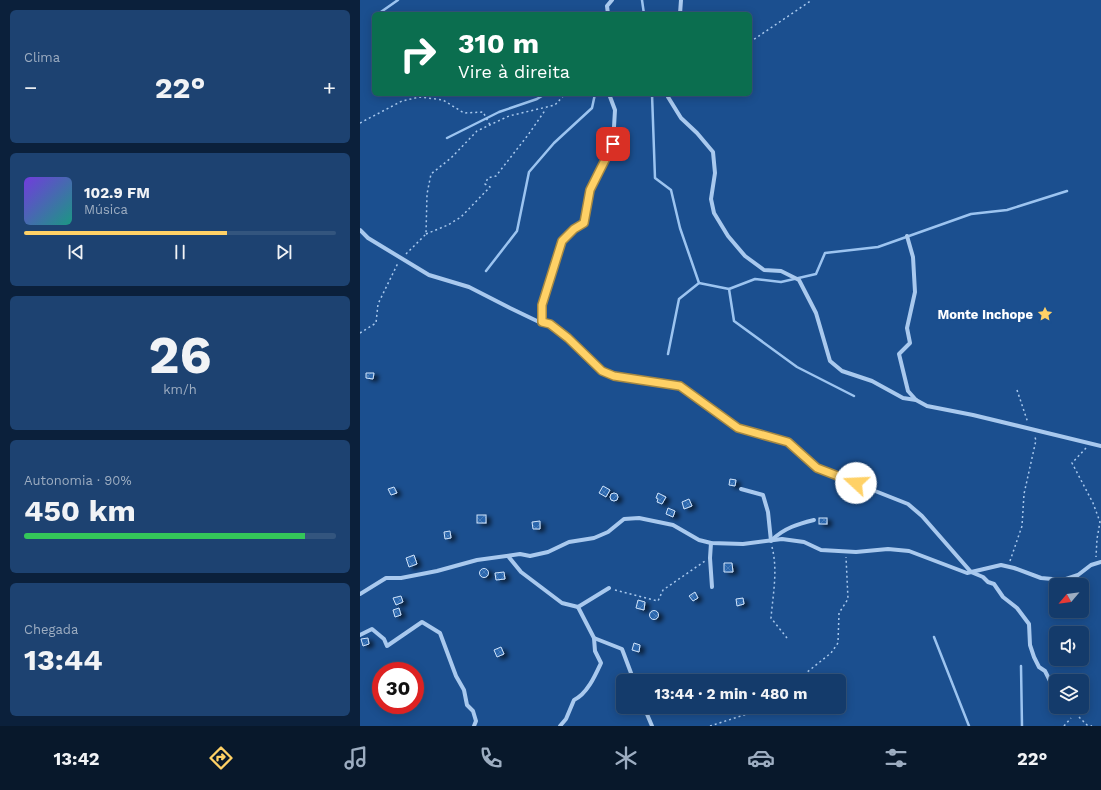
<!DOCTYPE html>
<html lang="pt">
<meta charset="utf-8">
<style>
:root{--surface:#143b6b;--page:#1d4271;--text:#f1f3f6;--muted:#9dadc1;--line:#33557e;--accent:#ffd166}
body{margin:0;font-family:"Work Sans",sans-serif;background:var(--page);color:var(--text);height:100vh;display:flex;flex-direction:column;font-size:15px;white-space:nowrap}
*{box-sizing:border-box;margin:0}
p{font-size:13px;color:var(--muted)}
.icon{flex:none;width:22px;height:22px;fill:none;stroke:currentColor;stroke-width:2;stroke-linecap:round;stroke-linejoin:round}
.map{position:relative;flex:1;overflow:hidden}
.panel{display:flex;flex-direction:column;gap:10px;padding:10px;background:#0b203b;width:360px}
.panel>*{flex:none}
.top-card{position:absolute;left:12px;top:12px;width:380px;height:84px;border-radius:6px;box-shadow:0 2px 10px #0003,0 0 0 1px var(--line);background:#0b6e4f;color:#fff;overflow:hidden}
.needle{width:26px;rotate:241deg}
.tools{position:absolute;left:689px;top:578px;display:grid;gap:8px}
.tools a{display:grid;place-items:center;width:40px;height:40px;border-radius:6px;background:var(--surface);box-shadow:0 2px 10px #0003,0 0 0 1px var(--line);font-size:20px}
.speed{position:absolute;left:12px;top:662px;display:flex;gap:8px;font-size:20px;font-weight:700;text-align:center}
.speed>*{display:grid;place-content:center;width:52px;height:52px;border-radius:50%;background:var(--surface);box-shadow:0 2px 10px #0003,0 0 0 1px var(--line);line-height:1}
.speed .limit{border:6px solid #d22;background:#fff;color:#111}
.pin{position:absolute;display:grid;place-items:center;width:34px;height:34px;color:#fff;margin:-17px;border-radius:8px;box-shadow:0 2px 6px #0006}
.me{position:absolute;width:44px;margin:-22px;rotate:290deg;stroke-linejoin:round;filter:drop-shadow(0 0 3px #0008)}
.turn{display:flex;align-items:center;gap:14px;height:84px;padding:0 20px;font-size:18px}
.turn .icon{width:52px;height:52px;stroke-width:2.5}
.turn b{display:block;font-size:28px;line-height:34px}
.big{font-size:30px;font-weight:700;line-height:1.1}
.panel .tile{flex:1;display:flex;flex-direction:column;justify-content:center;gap:6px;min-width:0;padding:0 14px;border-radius:6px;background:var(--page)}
.panel .dial{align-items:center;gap:0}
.dial b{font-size:52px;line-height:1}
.song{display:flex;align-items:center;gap:12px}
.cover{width:48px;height:48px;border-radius:6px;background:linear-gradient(135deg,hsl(260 70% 55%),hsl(170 70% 35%))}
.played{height:4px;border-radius:2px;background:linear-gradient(90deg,var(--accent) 65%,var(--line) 65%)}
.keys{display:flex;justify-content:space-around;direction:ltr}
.heat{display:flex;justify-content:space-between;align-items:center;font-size:22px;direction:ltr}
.charge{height:6px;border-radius:3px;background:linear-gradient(90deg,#34c759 90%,var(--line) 0)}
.trip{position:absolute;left:256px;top:674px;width:230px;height:40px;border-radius:6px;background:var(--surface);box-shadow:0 2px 10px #0003,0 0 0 1px var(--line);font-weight:700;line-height:40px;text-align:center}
.menu{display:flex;height:64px;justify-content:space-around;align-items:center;background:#08182b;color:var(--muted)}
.menu .icon{width:28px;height:28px}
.menu .on{color:var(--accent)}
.menu b{font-size:18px;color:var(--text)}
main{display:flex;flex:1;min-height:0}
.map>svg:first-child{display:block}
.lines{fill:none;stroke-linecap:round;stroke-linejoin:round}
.stream{stroke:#9cc4f0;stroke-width:2.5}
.building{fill:url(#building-cross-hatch);stroke:#cfe3fa;filter:url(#shadow)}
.path{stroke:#a9c9ee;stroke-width:1.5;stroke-dasharray:2 3;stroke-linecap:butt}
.minor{stroke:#a9c9ee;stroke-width:4}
.route-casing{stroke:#a68842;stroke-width:10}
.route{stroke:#ffd166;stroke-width:7}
.labels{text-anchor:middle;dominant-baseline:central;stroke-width:4;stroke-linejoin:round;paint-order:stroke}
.poi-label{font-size:13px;font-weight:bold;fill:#fff;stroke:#1b4f8f;text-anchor:end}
</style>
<main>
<section class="panel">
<div class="tile"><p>Clima</p>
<div class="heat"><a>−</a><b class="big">22°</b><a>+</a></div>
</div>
<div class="tile">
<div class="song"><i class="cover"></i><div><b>102.9 FM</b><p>Música</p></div></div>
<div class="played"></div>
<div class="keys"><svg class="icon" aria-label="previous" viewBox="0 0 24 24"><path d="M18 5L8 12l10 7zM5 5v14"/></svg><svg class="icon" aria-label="pause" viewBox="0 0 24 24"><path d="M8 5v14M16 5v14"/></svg><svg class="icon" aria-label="next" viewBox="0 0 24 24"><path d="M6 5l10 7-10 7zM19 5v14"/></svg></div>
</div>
<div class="tile dial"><b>26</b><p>km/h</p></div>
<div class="tile"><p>Autonomia · 90%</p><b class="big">450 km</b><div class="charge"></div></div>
<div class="tile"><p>Chegada</p><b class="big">13:44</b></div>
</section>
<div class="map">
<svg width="741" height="726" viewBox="0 0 741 726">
<defs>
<pattern id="building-cross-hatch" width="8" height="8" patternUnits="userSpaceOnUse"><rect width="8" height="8" fill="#2a66ad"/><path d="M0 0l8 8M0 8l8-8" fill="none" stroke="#4a7db9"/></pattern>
<filter id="shadow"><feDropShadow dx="4.5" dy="2.5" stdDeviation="2" flood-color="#0009"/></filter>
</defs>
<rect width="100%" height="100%" fill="#1b4f8f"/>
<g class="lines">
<g class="stream">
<polyline points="282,0 284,14"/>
<polyline points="18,14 38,0"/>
<polyline points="292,94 295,178 311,190 320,228 339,283 319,299 308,354"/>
<polyline points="87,138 139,112 177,99 185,94"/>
<polyline points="126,271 157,231 169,172 194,143 232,108 235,94"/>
<polyline points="339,283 369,289 374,321 437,367 494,396"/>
<polyline points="369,289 395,279 421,282 456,274 465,253 518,247 611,214 647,210 707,191"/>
<polyline points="574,637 609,726"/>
<polyline points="661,666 662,726"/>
</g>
</g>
<g class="building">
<polygon points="6,373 14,373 13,379 6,378"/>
<polygon points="370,479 376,480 375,486 369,485"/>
<polygon points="243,486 250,490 246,497 239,493"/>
<polygon points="34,487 37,493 31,495 28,489"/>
<polygon points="298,493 306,497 302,504 297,502 298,499 296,498"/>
<circle cx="254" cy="497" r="4"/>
<polygon points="329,499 332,506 324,509 322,502"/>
<polygon points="308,508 315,511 313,517 306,514"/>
<rect x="117" y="515" width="9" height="8"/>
<rect x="459" y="518" width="8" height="6"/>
<polygon points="180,521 180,529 173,529 172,522"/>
<polygon points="90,531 91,538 85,539 84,532"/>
<polygon points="54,555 57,564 49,567 46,558"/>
<polygon points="364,563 372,563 373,572 364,572"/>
<circle cx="124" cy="573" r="4.5"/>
<polygon points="144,572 145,579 136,580 135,573"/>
<polygon points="335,592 338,598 333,601 329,596"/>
<polygon points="41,596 43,602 36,605 33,598"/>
<polygon points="383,598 384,604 377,606 376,599"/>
<polygon points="278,600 285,602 284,610 276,608"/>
<polygon points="39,608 41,615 35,617 33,610"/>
<circle cx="294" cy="615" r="4.5"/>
<polygon points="8,638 9,644 3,646 1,639"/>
<polygon points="274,643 280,645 279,652 272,650"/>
<polygon points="141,647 144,654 137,657 134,650"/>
</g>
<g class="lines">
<g class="path">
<polyline points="390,42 452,0"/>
<polyline points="0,123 42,101 60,97 83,100 104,113 123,112 130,125"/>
<polyline points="66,234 88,225 101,217 130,187 125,184 128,178 136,176 168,135 186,109"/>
<polyline points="46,254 66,234 67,194 71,174 91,158 117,131 149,116 195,105 205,94"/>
<polyline points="0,333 16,323 18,304 38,263"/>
<polyline points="657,390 668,423"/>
<polyline points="726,448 712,463 733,503 740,522 737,539 736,557"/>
<path d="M412,547C418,570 413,594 411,618L427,638"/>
<polyline points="650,561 662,526 664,494 676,440 674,435"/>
<polyline points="255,590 298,601 303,590 345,561"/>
<polyline points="436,681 471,653 478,643 479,613 488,599 486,557"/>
<polyline points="719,717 727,725 732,726"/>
<polyline points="350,726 384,715 401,707"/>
<polyline points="704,726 711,718"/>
</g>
<g class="minor">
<polyline points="248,14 247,6 252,0"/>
<polyline points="320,14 321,0"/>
<polyline points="308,94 308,97 321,118 337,133 353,152 355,173 351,199 354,213 368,236 385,256 404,270 421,271 439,280 456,313 470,361 482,371 512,381 543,398 556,400"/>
<polyline points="0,230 8,238 69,275 109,287 150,308 177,321 190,324 208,338 242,371 254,377 320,386 378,427 428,442 457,468 548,504 562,516 611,572 623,577 628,582 634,584 643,597 657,608 669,624 670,645 674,657 679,667 685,671 696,693"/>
<polyline points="547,236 553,257 555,292 547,328 550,343 539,354 548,391 556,400 567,406 613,415 741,446"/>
<polyline points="182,322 182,305 202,241 214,229 224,223 230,190 253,144 255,110 249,94"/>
<polyline points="381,489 403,495 408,512 411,541"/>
<path d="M412,540C424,528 438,524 454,520"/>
<polyline points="351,543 350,558 352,587"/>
<polyline points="148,556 161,572 202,603 218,607 249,588"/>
<polyline points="0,594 26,578 41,578 77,571 117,560 160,554 170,556 188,552 209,542 234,538 248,532 264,519 279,518 313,525 339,540 351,543 383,544 422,539 444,542 461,550 496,552 528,549 549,551 607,573 641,565 654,568 681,578 703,580 718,575 731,565 741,562"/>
<polyline points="218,607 234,638 262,649 274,681"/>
<polyline points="0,635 12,629 24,639 27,646 62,622 80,633 96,676 104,690 107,705 113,711 116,721 114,726"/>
<polyline points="284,707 292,726"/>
<polyline points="710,707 715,713"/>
<path d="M200,726L206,719L214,700C227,694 235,676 241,663L235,651L234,638"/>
</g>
</g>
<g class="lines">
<g class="route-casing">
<polyline id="route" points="253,144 230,190 224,223 214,229 202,241 182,305 182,322 190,324 208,338 242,371 254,376 320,386 378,428 428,442 457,468 496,483"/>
</g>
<use href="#route" class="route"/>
</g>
<defs>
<g id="sight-bare" transform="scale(1.2)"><path d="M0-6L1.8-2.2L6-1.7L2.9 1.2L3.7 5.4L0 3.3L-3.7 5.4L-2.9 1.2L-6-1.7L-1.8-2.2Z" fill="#ffd166" stroke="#1b4f8f" stroke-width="2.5" paint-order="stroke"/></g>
</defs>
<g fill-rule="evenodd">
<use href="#sight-bare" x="685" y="314"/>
</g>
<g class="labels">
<g class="poi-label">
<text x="673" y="314">Monte Inchope</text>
</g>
</g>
</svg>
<div class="tools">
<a><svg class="needle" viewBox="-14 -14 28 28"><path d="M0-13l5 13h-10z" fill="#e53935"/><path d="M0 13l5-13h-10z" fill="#9dadc1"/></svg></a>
<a><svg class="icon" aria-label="sound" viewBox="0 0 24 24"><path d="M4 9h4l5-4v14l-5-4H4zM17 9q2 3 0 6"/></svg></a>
<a><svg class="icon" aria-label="layers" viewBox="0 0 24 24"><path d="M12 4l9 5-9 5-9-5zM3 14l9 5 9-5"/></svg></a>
</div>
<div class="speed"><div class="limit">30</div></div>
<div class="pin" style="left:253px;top:144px;background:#d93025"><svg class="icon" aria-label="arrive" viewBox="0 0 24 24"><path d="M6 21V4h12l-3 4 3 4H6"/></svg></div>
<svg class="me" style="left:496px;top:483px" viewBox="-20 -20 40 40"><circle r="19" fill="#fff"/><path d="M0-13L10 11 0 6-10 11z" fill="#ffd166"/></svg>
<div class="trip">13:44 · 2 min · 480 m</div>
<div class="top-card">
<div class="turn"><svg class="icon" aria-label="right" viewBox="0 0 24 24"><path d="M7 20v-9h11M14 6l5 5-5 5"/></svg><div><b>310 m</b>Vire à direita</div></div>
</div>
</div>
</main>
<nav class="menu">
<b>13:42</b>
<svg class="icon on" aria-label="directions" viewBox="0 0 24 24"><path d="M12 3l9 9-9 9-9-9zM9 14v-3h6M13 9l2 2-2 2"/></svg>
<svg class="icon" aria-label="music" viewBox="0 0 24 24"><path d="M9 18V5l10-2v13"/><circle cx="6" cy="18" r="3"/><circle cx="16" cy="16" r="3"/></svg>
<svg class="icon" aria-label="phone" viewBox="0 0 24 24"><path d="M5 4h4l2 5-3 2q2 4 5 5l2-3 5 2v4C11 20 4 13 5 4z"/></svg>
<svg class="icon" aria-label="climate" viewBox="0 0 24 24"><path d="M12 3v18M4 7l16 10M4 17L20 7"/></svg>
<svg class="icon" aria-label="car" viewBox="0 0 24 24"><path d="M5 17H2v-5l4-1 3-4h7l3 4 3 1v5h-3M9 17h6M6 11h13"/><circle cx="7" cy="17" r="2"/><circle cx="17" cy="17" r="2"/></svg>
<svg class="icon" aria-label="filters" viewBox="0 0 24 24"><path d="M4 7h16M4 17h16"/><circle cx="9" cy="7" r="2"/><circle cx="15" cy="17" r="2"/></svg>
<b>22°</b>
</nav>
